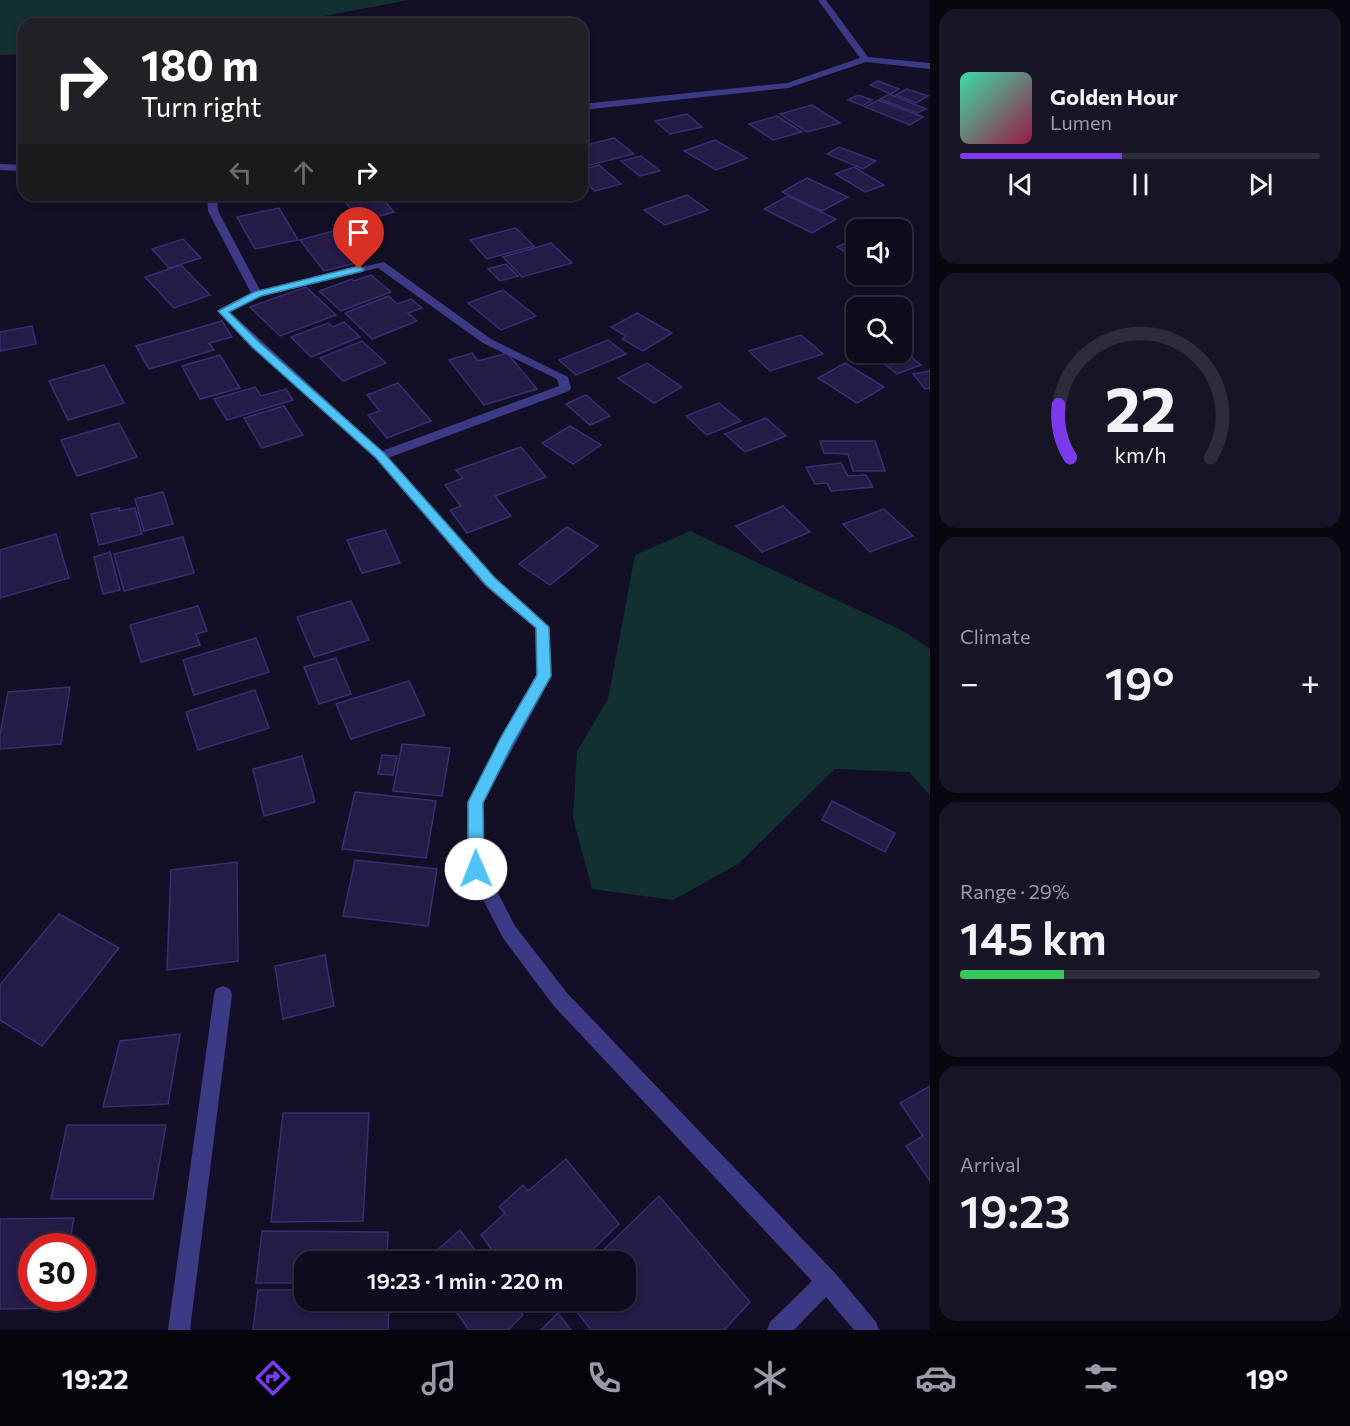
<!DOCTYPE html>
<meta charset="utf-8">
<style>
:root{--surface:#0e0b1c;--page:#171425;--text:#f1f3f6;--muted:#9b9ba3;--line:#2e2b3b;--accent:#7c3aed}
body{margin:0;font-family:Commissioner,sans-serif;background:var(--page);color:var(--text);height:100vh;display:flex;flex-direction:column;font-size:22px;white-space:nowrap}
*{box-sizing:border-box;margin:0}
p{font-size:20px;color:var(--muted)}
.icon{flex:none;width:33px;height:33px;fill:none;stroke:currentColor;stroke-width:2;stroke-linecap:round;stroke-linejoin:round}
.map{position:relative;flex:1;overflow:hidden}
.panel{display:flex;flex-direction:column;gap:9px;padding:9px;background:#08060f;width:420px}
.panel>*{flex:none}
.top-card{position:absolute;left:18px;top:18px;width:570px;height:183px;border-radius:18px;box-shadow:0 3px 9px #0003,0 0 0 2px var(--line);background:#202124;color:#fff;overflow:hidden}
.controls{position:absolute;left:846px;top:219px;display:grid;gap:12px}
.controls a{display:grid;place-items:center;width:66px;height:66px;border-radius:12px;background:var(--surface);box-shadow:0 3px 9px #0003,0 0 0 2px var(--line);font-size:30px}
.speed{position:absolute;left:18px;top:1233px;display:flex;gap:12px;font-size:30px;font-weight:700;text-align:center}
.speed>*{display:grid;place-content:center;width:78px;height:78px;border-radius:50%;background:var(--surface);box-shadow:0 3px 9px #0003,0 0 0 2px var(--line);line-height:1}
.speed .limit{border:9px solid #d22;background:#fff;color:#111}
.pin{position:absolute;display:grid;place-items:center;width:51px;height:51px;color:#fff;margin:-62px -26px;border-radius:50% 50% 50% 0;rotate:-45deg;box-shadow:0 0 6px #0007}
.pin .icon{rotate:45deg}
.me{position:absolute;width:66px;margin:-33px;rotate:359deg;stroke-linejoin:round;filter:drop-shadow(0 0 4px #0008)}
.turn{display:flex;align-items:center;gap:21px;height:126px;padding:0 24px;font-size:27px}
.turn .icon{width:78px;height:78px;stroke-width:2.5}
.turn b{display:block;font-size:42px;line-height:51px}
.lanes{display:flex;align-items:center;height:57px;padding:0 24px;background:#0003;justify-content:center;gap:30px;direction:ltr}
.lanes .off{opacity:.35}
.big{font-size:45px;font-weight:600;line-height:1.1}
.panel .widget{flex:1;display:flex;flex-direction:column;justify-content:center;gap:9px;min-width:0;padding:0 21px;border-radius:18px;background:var(--page)}
.panel .dial{align-items:center;gap:0}
.dial svg{height:156px;overflow:visible;fill:none;stroke:var(--line);stroke-width:7;stroke-linecap:round;text-anchor:middle}
.dial text{fill:var(--text);stroke:none}
.song{display:flex;align-items:center;gap:18px}
.cover{width:72px;height:72px;border-radius:9px;background:linear-gradient(135deg,hsl(160 70% 55%),hsl(340 70% 35%))}
.played{height:6px;border-radius:3px;background:linear-gradient(90deg,var(--accent) 45%,var(--line) 45%)}
.keys{display:flex;justify-content:space-around;direction:ltr}
.heat{display:flex;justify-content:space-between;align-items:center;font-size:33px;direction:ltr}
.charge{height:9px;border-radius:4px;background:linear-gradient(90deg,#34c759 29%,var(--line) 0)}
.trip{position:absolute;left:294px;top:1251px;width:342px;height:60px;border-radius:18px;background:var(--surface);box-shadow:0 3px 9px #0003,0 0 0 2px var(--line);font-weight:600;line-height:60px;text-align:center}
.menu{display:flex;height:96px;justify-content:space-around;align-items:center;background:#06040b;color:var(--muted)}
.menu .icon{width:42px;height:42px}
.menu .on{color:var(--accent)}
.menu b{font-size:27px;color:var(--text)}
main{display:flex;flex:1;min-height:0}
.map>svg:first-child{display:block}
.green{fill:#12302f}
.building{fill:#241b47;stroke:#3b2d73;stroke-width:1.5}
.lines{fill:none;stroke-linecap:round;stroke-linejoin:round}
.street{fill:#3d3a85;fill-rule:evenodd}
.route{fill:#4fc3f7;stroke:#337fa1;stroke-width:1.5}
</style>
<main>
<div class="map">
<svg width="930" height="1330" viewBox="0 0 930 1330">
<rect width="100%" height="100%" fill="#130f26"/>
<g class="green">
<polygon points="0,0 409,0 281,24 24,24 24,54 0,55"/>
<polygon points="690,531 905,632 930,649 930,795 909,772 835,769 738,864 673,900 592,889 573,818 577,751 608,699 635,555"/>
</g>
<g class="building">
<polygon points="878,81 899,89 891,94 870,85"/>
<polygon points="907,89 928,96 916,103 896,95"/>
<polygon points="889,94 926,109 917,113 880,99"/>
<polygon points="858,95 872,100 863,106 848,100"/>
<polygon points="878,100 923,117 910,125 865,107"/>
<polygon points="812,105 840,123 807,132 780,114"/>
<polygon points="687,114 702,127 670,134 655,121"/>
<polygon points="777,116 802,132 773,140 749,124"/>
<polygon points="614,138 634,154 590,165 582,159 582,146"/>
<polygon points="715,140 747,158 716,170 684,151"/>
<polygon points="839,147 876,161 863,169 827,154"/>
<polygon points="641,156 660,171 640,176 621,161"/>
<polygon points="599,165 621,184 595,191 582,180 582,170"/>
<polygon points="854,167 884,185 865,192 835,174"/>
<polygon points="807,178 848,197 822,211 782,192"/>
<polygon points="339,195 390,195 381,197 394,212 361,221"/>
<polygon points="550,195 582,194 583,195 557,202"/>
<polygon points="687,195 708,210 665,225 644,210"/>
<polygon points="788,196 836,219 812,233 764,209"/>
<polygon points="279,208 298,240 255,249 237,217"/>
<polygon points="516,228 534,246 487,259 470,240"/>
<polygon points="333,231 359,262 324,271 300,240"/>
<polygon points="856,238 856,258 837,247"/>
<polygon points="183,239 201,258 169,268 152,249"/>
<polygon points="551,243 572,263 522,277 503,257"/>
<polygon points="506,264 518,276 500,281 488,269"/>
<polygon points="181,265 210,295 174,308 145,277"/>
<polygon points="371,275 391,292 341,311 319,291 352,279 354,281"/>
<polygon points="306,287 336,315 280,336 250,307"/>
<polygon points="503,290 536,316 501,330 468,303"/>
<polygon points="389,296 397,304 411,299 422,308 408,313 417,321 372,339 345,313"/>
<polygon points="637,313 672,333 643,351 622,339 626,336 611,327"/>
<polygon points="222,321 232,337 209,343 214,350 149,369 136,346"/>
<polygon points="344,322 360,337 311,357 291,337 328,323 333,327"/>
<polygon points="32,326 36,344 0,351 0,332"/>
<polygon points="801,335 823,354 770,371 749,351"/>
<polygon points="608,340 626,354 576,375 559,360"/>
<polygon points="362,341 386,363 343,381 320,358"/>
<polygon points="902,350 921,365 897,374 869,352 902,352"/>
<polygon points="472,353 478,361 507,353 537,389 484,405 449,360"/>
<polygon points="220,355 240,388 200,399 182,366"/>
<polygon points="647,363 682,387 654,403 618,378"/>
<polygon points="845,363 884,387 857,403 818,378"/>
<polygon points="104,365 124,403 68,420 49,381"/>
<polygon points="930,371 930,388 925,389 913,374"/>
<polygon points="398,383 431,421 387,438 368,415 380,411 367,395"/>
<polygon points="255,387 261,396 286,389 293,400 227,420 214,399"/>
<polygon points="586,395 610,416 590,425 566,404"/>
<polygon points="719,403 741,421 707,435 686,416"/>
<polygon points="284,406 303,435 262,448 244,418"/>
<polygon points="766,418 786,436 745,452 725,434"/>
<polygon points="119,423 137,457 77,476 61,440"/>
<polygon points="570,426 601,445 573,464 542,443"/>
<polygon points="820,441 875,441 885,471 853,471 848,454 824,453"/>
<polygon points="521,447 546,477 495,496 511,516 467,533 450,510 461,506 445,485 463,478 456,470"/>
<polygon points="841,463 848,476 866,475 873,487 831,491 827,483 815,484 806,467"/>
<polygon points="163,492 173,524 144,531 135,499"/>
<polygon points="783,506 810,532 762,552 736,526"/>
<polygon points="119,508 119,511 135,508 142,534 99,545 91,514"/>
<polygon points="884,509 913,536 870,552 843,524"/>
<polygon points="567,527 598,546 550,585 519,564"/>
<polygon points="385,530 400,563 362,573 347,540"/>
<polygon points="56,534 69,578 0,598 0,550"/>
<polygon points="183,537 194,573 124,591 114,554"/>
<polygon points="110,552 120,590 103,594 94,557"/>
<polygon points="351,601 369,640 314,657 297,617"/>
<polygon points="198,606 207,631 196,634 200,645 141,662 130,625"/>
<polygon points="256,638 269,672 194,695 183,660"/>
<polygon points="336,658 351,694 319,704 304,667"/>
<polygon points="409,681 425,715 351,739 336,704"/>
<polygon points="70,687 61,744 0,749 0,735 8,692"/>
<polygon points="255,690 269,728 198,750 186,712"/>
<polygon points="402,744 450,748 442,796 393,791"/>
<polygon points="382,755 397,756 393,775 378,774"/>
<polygon points="302,756 315,802 264,816 253,769"/>
<polygon points="355,792 436,801 426,858 342,849"/>
<polygon points="832,801 895,833 885,852 822,820"/>
<polygon points="355,860 437,869 428,926 343,916"/>
<polygon points="237,862 238,961 167,970 171,870"/>
<polygon points="59,914 119,948 42,1046 0,1020 0,985"/>
<polygon points="325,955 334,1006 283,1019 275,966"/>
<polygon points="180,1034 168,1104 103,1107 120,1041"/>
<polygon points="930,1086 930,1181 906,1146 923,1136 900,1103"/>
<polygon points="283,1113 369,1113 363,1221 271,1222"/>
<polygon points="67,1125 166,1125 153,1199 51,1199"/>
<polygon points="566,1159 619,1224 580,1262 501,1262 481,1235 505,1213 499,1207 523,1185 528,1191"/>
<polygon points="659,1196 750,1302 724,1330 591,1330 568,1300 626,1300 626,1262 591,1262"/>
<polygon points="74,1218 69,1246 32,1246 32,1298 58,1298 56,1308 0,1309 0,1219"/>
<polygon points="460,1230 484,1262 424,1262"/>
<polygon points="262,1231 388,1232 387,1262 304,1262 304,1283 256,1283"/>
<polygon points="258,1290 304,1290 304,1300 389,1300 388,1330 253,1330"/>
<polygon points="448,1300 512,1300 523,1315 508,1330 469,1330"/>
<polygon points="558,1313 571,1330 541,1330"/>
</g>
<g class="lines">
<g class="street">
<polygon points="818,0 826,0 868,57 930,63 930,69 866,62 788,88 582,110 582,104 787,83 860,58"/>
<polygon points="0,164 24,165 24,171 0,170"/>
<path d="M207,195H217L218,211L260,290L384,262L491,339L568,377L571,388L569,391L388,458L495,578L549,626L552,676L483,803L485,868L515,926L567,993L835,1273L876,1322L879,1330H854L826,1297L794,1330H767L770,1322L812,1281L553,1005L503,938L467,869V803L536,676L535,628L485,586L376,459L252,346L219,313V309L251,293L208,211ZM378,268L483,343L557,379L559,386L382,451L230,312L261,296Z"/>
<polygon points="223,986 230,989 232,995 190,1330 168,1330 214,995 216,989"/>
</g>
</g>
<polygon class="route" points="359,266 364,269 363,271 261,296 229,312 259,342 384,453 495,578 549,627 551,676 512,745 483,803 484,869 482,874 476,876 471,874 468,869 468,802 501,737 537,675 536,628 486,585 376,458 252,347 218,311 254,292"/>
</svg>
<div class="controls">
<a><svg class="icon" aria-label="sound" viewBox="0 0 24 24"><path d="M4 9h4l5-4v14l-5-4H4zM17 9q2 3 0 6"/></svg></a>
<a><svg class="icon" aria-label="search" viewBox="0 0 24 24"><circle cx="10" cy="10" r="6"/><path d="M15 15l6 6"/></svg></a>
</div>
<div class="speed"><div class="limit">30</div></div>
<div class="pin" style="left:359px;top:269px;background:#d93025"><svg class="icon" aria-label="arrive" viewBox="0 0 24 24"><path d="M6 21V4h12l-3 4 3 4H6"/></svg></div>
<svg class="me" style="left:476px;top:869px" viewBox="-20 -20 40 40"><circle r="19" fill="#fff"/><path d="M0-13L10 11 0 6-10 11z" fill="#4fc3f7"/></svg>
<div class="trip">19:23 · 1 min · 220 m</div>
<div class="top-card">
<div class="turn"><svg class="icon" aria-label="right" viewBox="0 0 24 24"><path d="M7 20v-9h11M14 6l5 5-5 5"/></svg><div><b>180 m</b>Turn right</div></div>
<div class="lanes"><svg class="icon off" aria-label="left" viewBox="0 0 24 24"><path d="M17 20v-9H6M10 6l-5 5 5 5"/></svg><svg class="icon off" aria-label="ahead" viewBox="0 0 24 24"><path d="M12 20V5M6 11l6-6 6 6"/></svg><svg class="icon" aria-label="right" viewBox="0 0 24 24"><path d="M7 20v-9h11M14 6l5 5-5 5"/></svg></div>
</div>
</div>
<section class="panel">
<div class="widget">
<div class="song"><i class="cover"></i><div><b>Golden Hour</b><p>Lumen</p></div></div>
<div class="played"></div>
<div class="keys"><svg class="icon" aria-label="previous" viewBox="0 0 24 24"><path d="M18 5L8 12l10 7zM5 5v14"/></svg><svg class="icon" aria-label="pause" viewBox="0 0 24 24"><path d="M8 5v14M16 5v14"/></svg><svg class="icon" aria-label="next" viewBox="0 0 24 24"><path d="M6 5l10 7-10 7zM19 5v14"/></svg></div>
</div>
<div class="widget dial"><svg viewBox="0 0 100 80">
<path d="M14 69A42 42 0 1 1 86 69"/>
<path d="M14 69A42 42 0 0 1 8 42" stroke="#7c3aed"/>
<text x="50" y="56" font-size="32" font-weight="700">22</text>
<text x="50" y="72" font-size="11">km/h</text>
</svg></div>
<div class="widget"><p>Climate</p>
<div class="heat"><a>−</a><b class="big">19°</b><a>+</a></div>
</div>
<div class="widget"><p>Range · 29%</p><b class="big">145 km</b><div class="charge"></div></div>
<div class="widget"><p>Arrival</p><b class="big">19:23</b></div>
</section>
</main>
<nav class="menu">
<b>19:22</b>
<svg class="icon on" aria-label="directions" viewBox="0 0 24 24"><path d="M12 3l9 9-9 9-9-9zM9 14v-3h6M13 9l2 2-2 2"/></svg>
<svg class="icon" aria-label="music" viewBox="0 0 24 24"><path d="M9 18V5l10-2v13"/><circle cx="6" cy="18" r="3"/><circle cx="16" cy="16" r="3"/></svg>
<svg class="icon" aria-label="phone" viewBox="0 0 24 24"><path d="M5 4h4l2 5-3 2q2 4 5 5l2-3 5 2v4C11 20 4 13 5 4z"/></svg>
<svg class="icon" aria-label="climate" viewBox="0 0 24 24"><path d="M12 3v18M4 7l16 10M4 17L20 7"/></svg>
<svg class="icon" aria-label="car" viewBox="0 0 24 24"><path d="M5 17H2v-5l4-1 3-4h7l3 4 3 1v5h-3M9 17h6M6 11h13"/><circle cx="7" cy="17" r="2"/><circle cx="17" cy="17" r="2"/></svg>
<svg class="icon" aria-label="filters" viewBox="0 0 24 24"><path d="M4 7h16M4 17h16"/><circle cx="9" cy="7" r="2"/><circle cx="15" cy="17" r="2"/></svg>
<b>19°</b>
</nav>
